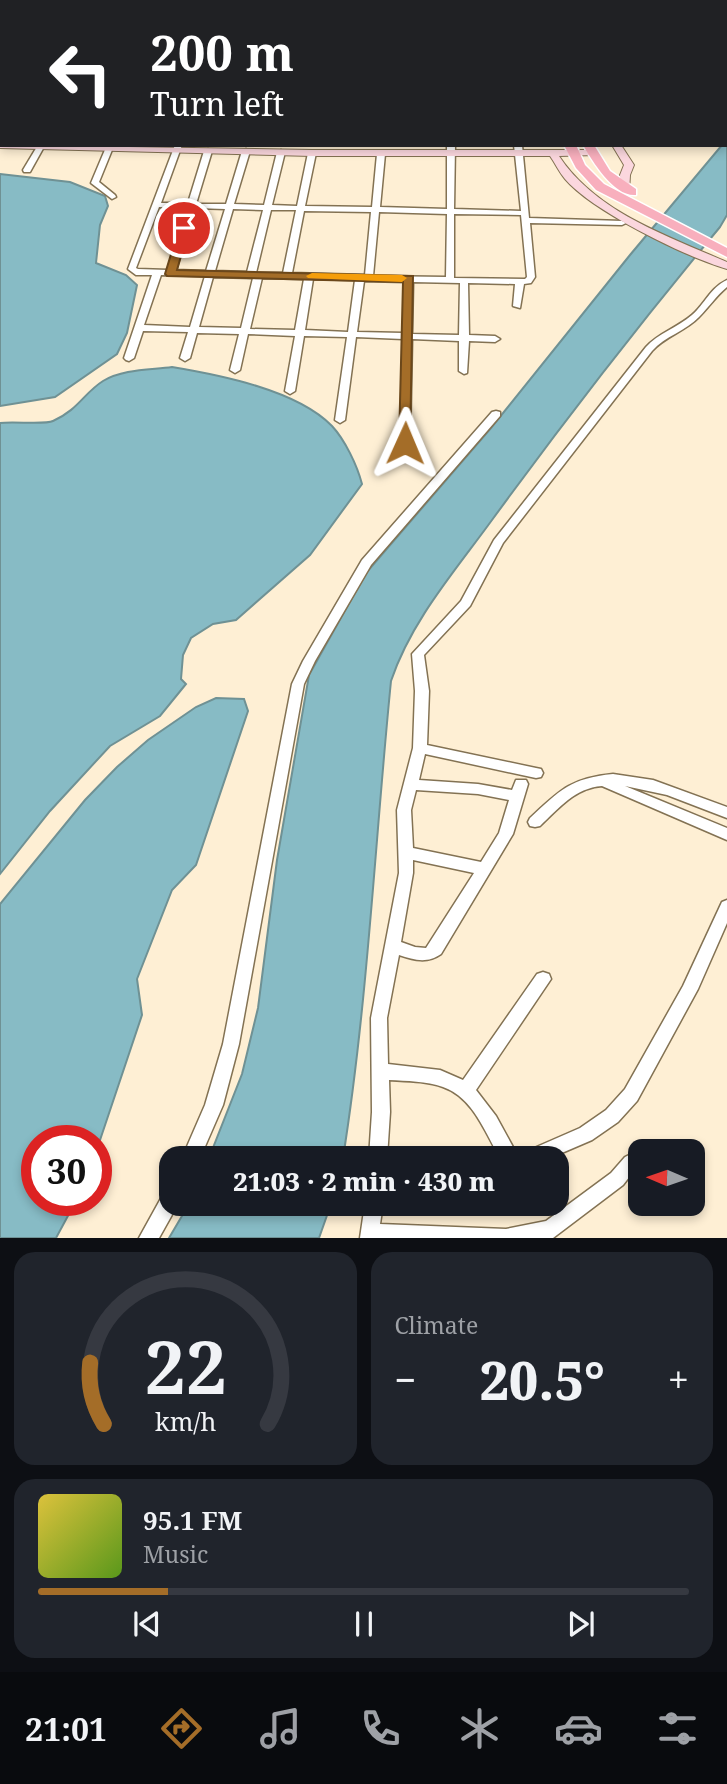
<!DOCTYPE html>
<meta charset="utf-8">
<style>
:root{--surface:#171b24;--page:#20242c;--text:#f1f3f6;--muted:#9ea1a6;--line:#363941;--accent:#a46d28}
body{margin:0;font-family:"Noto Serif",serif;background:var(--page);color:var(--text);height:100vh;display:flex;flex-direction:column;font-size:26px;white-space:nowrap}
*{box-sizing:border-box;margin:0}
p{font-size:23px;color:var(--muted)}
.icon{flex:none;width:38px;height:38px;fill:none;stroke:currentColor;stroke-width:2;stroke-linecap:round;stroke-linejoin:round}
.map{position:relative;height:1238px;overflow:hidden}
.side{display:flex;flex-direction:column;gap:14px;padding:14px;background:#0d0f14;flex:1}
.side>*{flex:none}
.guide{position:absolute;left:0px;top:0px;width:728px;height:147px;box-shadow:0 4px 10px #0003;background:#202124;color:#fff;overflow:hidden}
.needle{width:46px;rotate:272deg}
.tools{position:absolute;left:628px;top:1139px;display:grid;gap:14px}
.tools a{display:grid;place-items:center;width:77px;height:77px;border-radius:14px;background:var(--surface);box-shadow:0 4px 10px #0003;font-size:35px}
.speed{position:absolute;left:21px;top:1125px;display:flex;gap:14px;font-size:35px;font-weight:700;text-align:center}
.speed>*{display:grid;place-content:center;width:91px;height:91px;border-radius:50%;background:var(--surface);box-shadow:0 4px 10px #0003;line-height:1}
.speed .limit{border:10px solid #d22;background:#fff;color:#111}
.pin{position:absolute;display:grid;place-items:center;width:60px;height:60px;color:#fff;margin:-30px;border:4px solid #fff;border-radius:50%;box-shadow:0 2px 7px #0007}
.me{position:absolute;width:77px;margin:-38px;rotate:1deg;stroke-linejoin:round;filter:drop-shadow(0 0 5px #0008)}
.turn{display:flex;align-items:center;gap:24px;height:147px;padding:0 35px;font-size:32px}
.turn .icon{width:91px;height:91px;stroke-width:2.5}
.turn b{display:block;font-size:49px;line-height:60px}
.big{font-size:52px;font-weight:800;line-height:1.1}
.side .widget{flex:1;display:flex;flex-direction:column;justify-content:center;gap:10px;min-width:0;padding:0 24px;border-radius:21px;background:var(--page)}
.side .dial{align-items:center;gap:0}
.dial svg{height:182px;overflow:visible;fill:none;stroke:var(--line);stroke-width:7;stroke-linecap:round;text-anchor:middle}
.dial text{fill:var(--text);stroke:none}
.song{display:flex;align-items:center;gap:21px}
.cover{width:84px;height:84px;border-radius:10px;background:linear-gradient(135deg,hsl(50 70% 55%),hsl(90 70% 35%))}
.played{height:7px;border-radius:4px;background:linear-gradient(90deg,var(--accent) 20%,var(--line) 20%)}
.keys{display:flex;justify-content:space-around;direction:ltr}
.heat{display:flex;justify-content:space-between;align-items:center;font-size:38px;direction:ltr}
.side .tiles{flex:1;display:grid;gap:14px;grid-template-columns:1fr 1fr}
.widget:last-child{grid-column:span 2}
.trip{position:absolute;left:159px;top:1146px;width:410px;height:70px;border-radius:21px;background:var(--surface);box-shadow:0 4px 10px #0003;font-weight:800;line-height:70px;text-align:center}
.dock{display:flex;height:112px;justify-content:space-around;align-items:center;background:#090b0e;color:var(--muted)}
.dock .icon{width:49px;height:49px}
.dock .on{color:var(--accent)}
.dock b{font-size:32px;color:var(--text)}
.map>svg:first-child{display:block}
.water{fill:#87bbc5;stroke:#6f9194;stroke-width:2}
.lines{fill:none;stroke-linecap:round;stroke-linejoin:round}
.street-casing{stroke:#837253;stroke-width:3}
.secondary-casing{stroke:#837253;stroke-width:2}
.primary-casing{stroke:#fff;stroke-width:3}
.street{fill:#fff;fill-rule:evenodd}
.secondary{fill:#fbd7de;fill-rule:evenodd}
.primary{fill:#f8afbd;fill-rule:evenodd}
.route{fill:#a46d28;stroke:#6b471a;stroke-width:2}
.slow{fill:#f59e0b}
</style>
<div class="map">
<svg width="727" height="1238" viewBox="0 0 727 1238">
<rect width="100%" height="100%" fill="#feefd4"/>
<g class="water">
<polygon points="29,0 319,0 329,2 24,2"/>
<path d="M727,139V215L720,227C641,322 565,420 492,520C455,571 411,621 391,681C375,840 368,1000 343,1158H209L242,1074L258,1008L277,860L309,675L366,573L491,428L630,255L722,145H726Z"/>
<polygon points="0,174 70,182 105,196 108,206 100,225 96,263 126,275 137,285 127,333 117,354 55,397 0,406"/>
<path d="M172,367C220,375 297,390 332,426C345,440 357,465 362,484L310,555L236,620L213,624L191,638L183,655L181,679L186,684L160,716L110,746L50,811L0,874V423C13,421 45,425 53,421C78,410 84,393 103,381C123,369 150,370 172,367Z"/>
<polygon points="216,698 244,699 248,711 196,865 172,890 137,979 142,1015 96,1152 96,1141 37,1141 37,1200 76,1201 56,1238 0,1238 0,904 85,800 117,767 148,740 196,707"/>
<polygon points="189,1204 331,1204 319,1238 169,1238"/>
</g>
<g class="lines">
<g class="street-casing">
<g id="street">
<polygon points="578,0 584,0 577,2"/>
<polygon points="0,21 2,22 2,27 0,28"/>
<polygon points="2,81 2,86 0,86 0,82"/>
<rect x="0" y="99" width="2" height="4"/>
<polygon points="38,145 45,145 30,172 24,172 23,170"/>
<polygon points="107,145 114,145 99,182 115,195 116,197 112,199 91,183"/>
<path d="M175,145H182L161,203H188L204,151L208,149L212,151L196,204H226L242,151L246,149L250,151L234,204L264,205L277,152L281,150L285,152L272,205L297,206L308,153L312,151L316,153L305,206L372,207L377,154L381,152L385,154L380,207L447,209V145H455L454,209L521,211L514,145H522L529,218L622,221L626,223L622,225L530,223L535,277L531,283L524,284L520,308L513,306L515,284L468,283L469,335L495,336L500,339L495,342L469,341L467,373L464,374L459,371V341L412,339L410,443L405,446L400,443L403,339L356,337L345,420L340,423L335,420L347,337L304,336L295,391L290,394L285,391L295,336L248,334L240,370L235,373L230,370L239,334L197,333L190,358L185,361L180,358L188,332L143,331L134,358L129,361L126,360L124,358L152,275H136L128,269ZM159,207L187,208L168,270L138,269L136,268ZM195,208L225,209L206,271L176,270ZM233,209L263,210L247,272L215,271ZM271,210H296L283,273H256ZM304,211L371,212L365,275L292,273ZM379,212L447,214L446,277L373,276ZM454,214L521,215L527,277L525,279L454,278ZM161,275L205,276L190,327L144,325ZM213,277L253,278L241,328L199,327ZM262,278L304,279L295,330L250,329ZM313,279L355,280L348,332L305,330ZM364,281L405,282L403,333L357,332ZM413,282L460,283L459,335L412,334Z"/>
<path d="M727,280V287C716,296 709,307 699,317C686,331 665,336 652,351L503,543L470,606L424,655L429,691L427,745L536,768L541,769L543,773L541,777L536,778L425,754L419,780L478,784L512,790L516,780H526L528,784L513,834L441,954C427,964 414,960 399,955L387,1018L388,1064L440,1070L463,1080L537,974L543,972L549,974L551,979L476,1090L496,1116L519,1158H500C486,1134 473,1097 443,1087C426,1081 407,1081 389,1080L390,1112L387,1158H369L372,1112L371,1018L399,873L397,810L413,748L415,691L412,654L461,601L494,540L646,347C658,333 677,328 692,315C705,304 710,288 727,280ZM416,790L478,794L509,800L499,833L481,862L413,848L411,810ZM413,860L474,873L426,948L415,947L401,942L413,873Z"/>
<polygon points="496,411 500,412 500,416 371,565 315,661 304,684 239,1044 223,1105 200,1158 182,1158 205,1105 223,1044 292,684 303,661 362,560 492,412"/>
<path d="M613,774L653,780L727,807V818L667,795L625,786L727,828V840L602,786C575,788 559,808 540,826L535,827L530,826L528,822L530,818C560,790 571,778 613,774Z"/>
<polygon points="727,900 727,923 698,989 637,1101 618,1122 592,1140 550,1158 522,1158 525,1152 580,1128 606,1110 625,1089 683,986 722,902"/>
<polygon points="631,1154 637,1157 640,1163 623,1185 553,1238 360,1238 365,1204 383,1204 380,1224 506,1229 546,1221 611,1173 625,1157"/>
<polygon points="172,1188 172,1204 178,1204 159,1238 139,1238 165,1191"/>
</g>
</g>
<g class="secondary-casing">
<g id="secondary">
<path d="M0,142L2,145L312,150H593L596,151V155L559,156C596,212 667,236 727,262V269C686,257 592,211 565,179C559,172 555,163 550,156H312L0,148Z"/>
<polygon points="612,145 621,145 634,165 630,175 629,192 621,190 620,175 624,165"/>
</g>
</g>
<g class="primary-casing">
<g id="primary">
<polygon points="402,0 415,0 416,2 403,2"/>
<polygon points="564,145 576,145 585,165 604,184 727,248 727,257 596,190 576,168"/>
<path d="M583,145H594L610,171L636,189V195C614,197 593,162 583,145Z"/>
</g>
</g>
<use href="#street" class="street"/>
<use href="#secondary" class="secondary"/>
<use href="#primary" class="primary"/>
</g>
<polygon class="route" points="184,225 189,228 177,270 413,276 410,445 401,445 399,443 403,282 167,276 165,274 179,228"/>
<polygon class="slow" points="312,273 402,275 407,278 402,282 308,278 306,276"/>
</svg>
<div class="tools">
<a><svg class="needle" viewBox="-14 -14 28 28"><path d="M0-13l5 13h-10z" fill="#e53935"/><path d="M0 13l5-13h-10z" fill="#9ea1a6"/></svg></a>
</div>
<div class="speed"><div class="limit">30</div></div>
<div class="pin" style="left:184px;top:228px;background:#d93025"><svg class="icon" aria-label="arrive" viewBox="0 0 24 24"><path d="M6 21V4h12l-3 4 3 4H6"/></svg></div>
<svg class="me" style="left:405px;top:443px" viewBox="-20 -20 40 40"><path d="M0-17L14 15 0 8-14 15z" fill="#a46d28" stroke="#fff" stroke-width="4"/></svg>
<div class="trip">21:03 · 2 min · 430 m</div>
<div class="guide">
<div class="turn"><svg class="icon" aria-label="left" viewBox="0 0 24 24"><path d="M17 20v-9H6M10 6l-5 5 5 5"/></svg><div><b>200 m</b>Turn left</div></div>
</div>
</div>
<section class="side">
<div class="tiles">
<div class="widget dial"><svg viewBox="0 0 100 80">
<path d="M14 69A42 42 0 1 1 86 69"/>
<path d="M14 69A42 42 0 0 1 8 42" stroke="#a46d28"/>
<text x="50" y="56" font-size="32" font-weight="700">22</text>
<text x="50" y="72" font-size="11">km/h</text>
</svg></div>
<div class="widget"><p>Climate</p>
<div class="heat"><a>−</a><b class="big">20.5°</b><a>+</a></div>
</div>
<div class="widget">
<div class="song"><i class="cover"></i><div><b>95.1 FM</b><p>Music</p></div></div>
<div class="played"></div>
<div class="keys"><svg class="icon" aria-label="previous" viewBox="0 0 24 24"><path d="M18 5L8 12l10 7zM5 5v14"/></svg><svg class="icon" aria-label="pause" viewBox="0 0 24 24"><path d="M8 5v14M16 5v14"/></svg><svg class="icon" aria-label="next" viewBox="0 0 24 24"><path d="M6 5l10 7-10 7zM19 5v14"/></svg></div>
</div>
</div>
</section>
<nav class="dock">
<b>21:01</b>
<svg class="icon on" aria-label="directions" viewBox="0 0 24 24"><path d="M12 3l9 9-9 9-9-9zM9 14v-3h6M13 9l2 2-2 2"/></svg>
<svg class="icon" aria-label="music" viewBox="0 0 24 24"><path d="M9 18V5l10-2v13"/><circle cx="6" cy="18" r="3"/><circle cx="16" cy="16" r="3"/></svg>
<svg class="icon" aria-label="phone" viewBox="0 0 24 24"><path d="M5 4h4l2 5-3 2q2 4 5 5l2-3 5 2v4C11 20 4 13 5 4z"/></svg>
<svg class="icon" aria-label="climate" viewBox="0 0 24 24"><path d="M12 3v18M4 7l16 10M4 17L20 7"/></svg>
<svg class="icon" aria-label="car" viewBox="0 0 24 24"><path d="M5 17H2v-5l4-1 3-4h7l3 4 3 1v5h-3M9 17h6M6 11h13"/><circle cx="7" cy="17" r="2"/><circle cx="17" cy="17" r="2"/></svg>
<svg class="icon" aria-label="filters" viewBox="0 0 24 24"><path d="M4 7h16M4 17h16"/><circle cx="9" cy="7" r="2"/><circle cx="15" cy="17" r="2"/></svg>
</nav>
